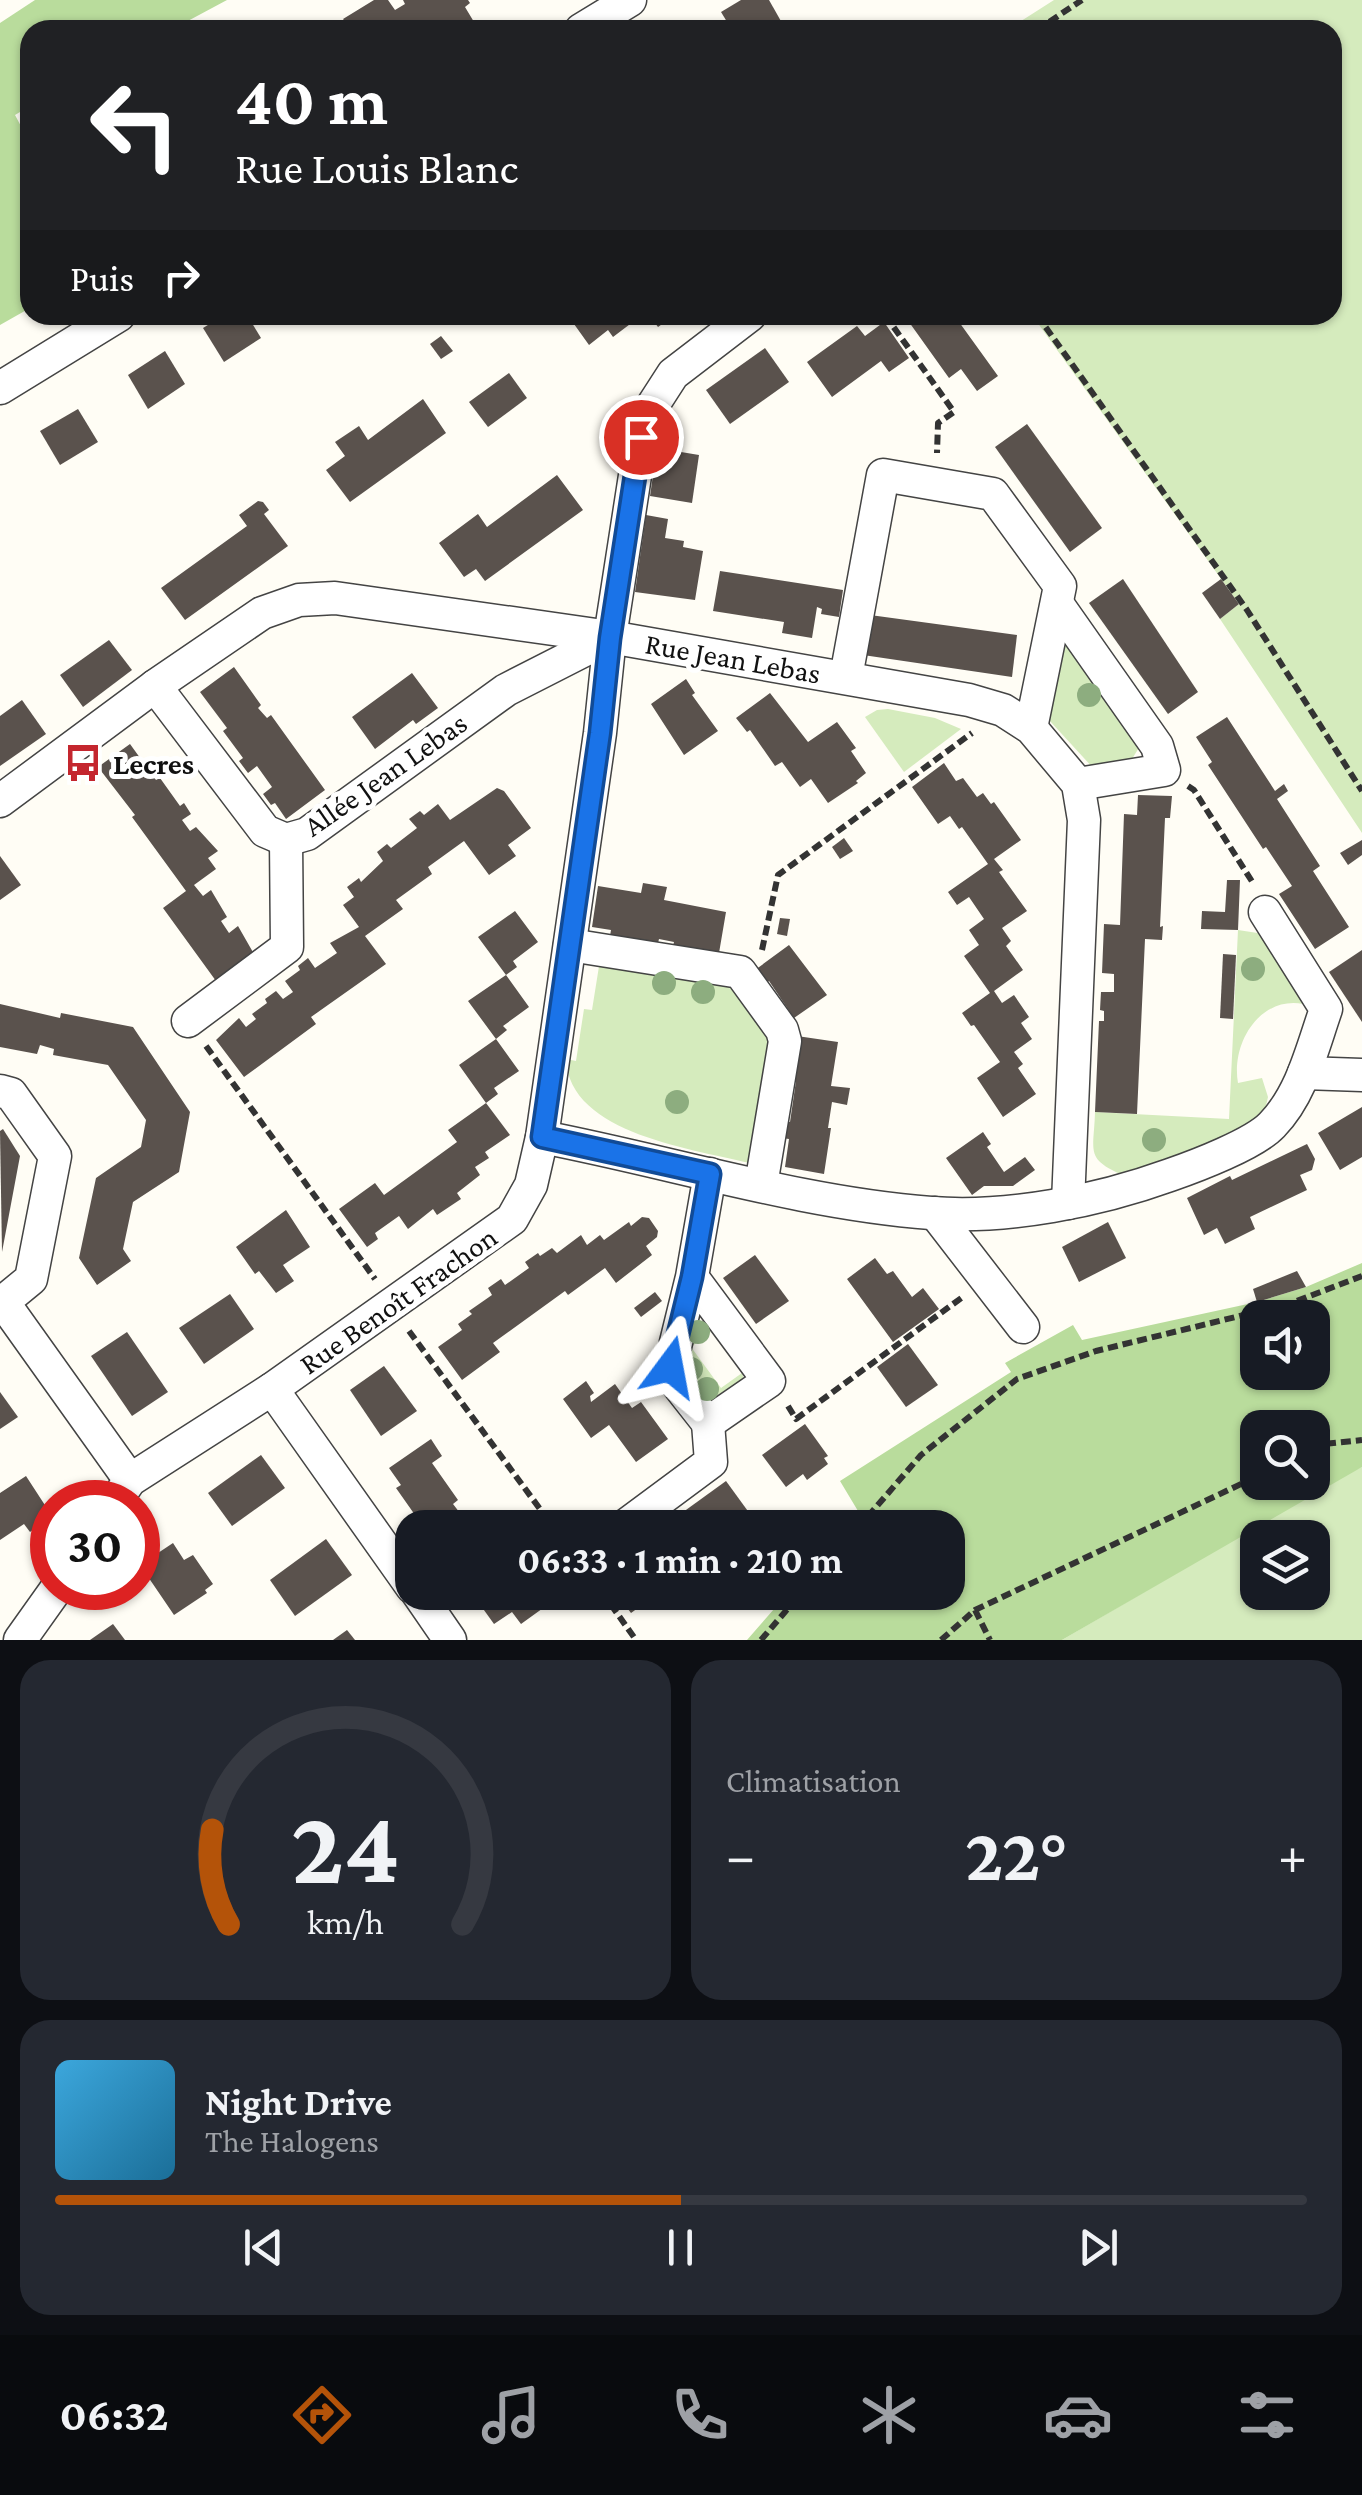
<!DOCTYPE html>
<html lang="fr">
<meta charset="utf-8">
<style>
:root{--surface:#171b24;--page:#242831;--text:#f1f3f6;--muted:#9ea1a6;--line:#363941;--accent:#b45309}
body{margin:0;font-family:"Crimson Pro",serif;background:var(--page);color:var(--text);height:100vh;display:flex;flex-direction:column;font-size:38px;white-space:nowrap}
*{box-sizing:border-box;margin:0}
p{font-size:32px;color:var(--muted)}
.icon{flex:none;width:55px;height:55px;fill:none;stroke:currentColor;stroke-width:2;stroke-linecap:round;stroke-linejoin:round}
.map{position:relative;height:1640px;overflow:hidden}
.details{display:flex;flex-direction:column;gap:20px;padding:20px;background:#0d0f14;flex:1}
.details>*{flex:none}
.hud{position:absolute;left:20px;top:20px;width:1322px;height:305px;border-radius:30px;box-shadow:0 2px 8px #0004;background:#202124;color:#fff;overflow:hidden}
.buttons{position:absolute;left:1240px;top:1300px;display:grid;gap:20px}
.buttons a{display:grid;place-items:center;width:90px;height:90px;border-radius:20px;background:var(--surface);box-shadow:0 2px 8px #0004;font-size:50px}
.speed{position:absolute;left:30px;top:1480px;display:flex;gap:20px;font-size:50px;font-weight:700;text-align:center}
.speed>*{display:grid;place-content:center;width:130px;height:130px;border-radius:50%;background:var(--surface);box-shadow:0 2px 8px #0004;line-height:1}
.speed .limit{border:15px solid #d22;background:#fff;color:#111}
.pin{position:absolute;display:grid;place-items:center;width:85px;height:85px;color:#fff;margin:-42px;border:5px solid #fff;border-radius:50%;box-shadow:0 2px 10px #0007}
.me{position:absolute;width:110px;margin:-55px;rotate:13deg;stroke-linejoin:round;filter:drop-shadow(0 0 8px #0008)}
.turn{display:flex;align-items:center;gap:35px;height:210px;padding:0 50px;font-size:45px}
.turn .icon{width:130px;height:130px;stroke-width:2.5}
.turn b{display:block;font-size:70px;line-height:85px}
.then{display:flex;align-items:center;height:95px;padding:0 50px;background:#0003;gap:20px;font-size:38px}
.big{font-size:75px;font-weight:700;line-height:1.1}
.details .card{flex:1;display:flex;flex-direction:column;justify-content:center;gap:15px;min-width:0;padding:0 35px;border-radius:30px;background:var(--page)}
.details .dial{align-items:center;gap:0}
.dial svg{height:260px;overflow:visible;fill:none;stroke:var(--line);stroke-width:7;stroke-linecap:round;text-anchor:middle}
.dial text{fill:var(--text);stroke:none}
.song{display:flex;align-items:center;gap:30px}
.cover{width:120px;height:120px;border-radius:15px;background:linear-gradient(135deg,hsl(200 70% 55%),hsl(200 70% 35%))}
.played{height:10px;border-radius:5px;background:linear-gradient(90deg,var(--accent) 50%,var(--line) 50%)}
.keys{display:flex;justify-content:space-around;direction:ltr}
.heat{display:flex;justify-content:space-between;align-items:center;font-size:55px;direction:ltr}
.details .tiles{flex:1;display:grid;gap:20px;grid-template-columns:1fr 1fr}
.card:last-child{grid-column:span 2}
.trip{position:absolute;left:395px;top:1510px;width:570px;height:100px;border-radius:30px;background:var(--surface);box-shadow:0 2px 8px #0004;font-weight:700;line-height:100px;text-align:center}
.tab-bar{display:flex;height:160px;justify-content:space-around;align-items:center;background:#090b0e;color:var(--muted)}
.tab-bar .icon{width:70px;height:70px}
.tab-bar .active{color:var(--accent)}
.tab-bar b{font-size:45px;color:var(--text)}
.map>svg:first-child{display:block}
.green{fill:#d5ebbd;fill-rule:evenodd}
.forest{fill:#b9dc9c;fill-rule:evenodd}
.building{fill:#5a524d}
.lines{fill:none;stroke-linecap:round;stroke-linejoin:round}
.minor-casing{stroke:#444;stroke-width:35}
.path{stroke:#333;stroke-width:6;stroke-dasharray:10 5;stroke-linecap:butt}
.minor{stroke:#fff;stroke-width:32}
.tree{fill:#8dad7f}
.route-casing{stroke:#114b97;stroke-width:25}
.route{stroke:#1a73e8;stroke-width:18}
.labels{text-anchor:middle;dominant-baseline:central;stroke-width:10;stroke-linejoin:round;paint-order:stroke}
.street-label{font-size:30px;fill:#111;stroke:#fff}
.poi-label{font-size:30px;font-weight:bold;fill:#111;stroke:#fff;text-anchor:start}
</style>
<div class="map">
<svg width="1362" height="1640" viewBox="0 0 1362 1640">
<rect width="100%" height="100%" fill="#fffdf5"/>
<g class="green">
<polygon points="1054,0 1362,0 1362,833 1220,619 1239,604 1032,315 1332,315 1332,30 1007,30"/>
<polygon points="1064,637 1140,746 1132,759 1094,769 1049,720"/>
<polygon points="888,709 935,718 961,729 904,772 865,717 877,710"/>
<path d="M1238,930L1264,934L1303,1004C1259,996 1231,1044 1238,1083L1262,1078L1268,1097L1265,1110C1241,1139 1162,1163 1125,1176C1084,1159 1094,1152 1095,1112L1229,1119Z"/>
<path d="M600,960L737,985L772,1036L753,1164C696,1149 569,1135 566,1059L576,1061L584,1009L592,1010Z"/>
<polygon points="700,1322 711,1332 691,1347 721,1388 742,1373 744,1379 708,1404 682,1374 695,1325"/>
<path d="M1362,1467V1640H1062L1346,1474ZM1258,1538H1312V1592H1258Z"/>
</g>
<g class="forest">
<polygon points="35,0 227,0 171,30 30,30 30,106 15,115 30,143 30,308 0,325 0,23"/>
<path d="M1362,1263V1467L1062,1640H747L788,1593L948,1592V1528L844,1527L858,1511L840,1481L1011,1372L1005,1363L1073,1325L1082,1340L1257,1302L1306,1287ZM1258,1318H1312V1372H1258ZM1258,1428H1312V1482H1258Z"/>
</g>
<g class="building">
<polygon points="374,0 388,0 395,10 405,4 403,0 468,0 470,3 465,7 477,27 471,30 351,30 343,19"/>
<polygon points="741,0 769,0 786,30 732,30 721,12"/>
<polygon points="224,315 247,315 261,338 224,362 203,328"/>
<polygon points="573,315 642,315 613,337 608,330 589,345 569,317"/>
<polygon points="649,315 675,315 658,327"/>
<polygon points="904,315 954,315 998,376 977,391 961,369 949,378"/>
<polygon points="884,322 909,358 889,372 881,361 832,397 807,362 857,326 865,336"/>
<polygon points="441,336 453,351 441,359 430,344"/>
<polygon points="765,348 789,382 730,424 706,390"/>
<polygon points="165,351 185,384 148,409 128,375"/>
<polygon points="509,373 527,398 488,427 469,402"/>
<polygon points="423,399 446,433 350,502 326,470 345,456 335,442 359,426 368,440"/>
<polygon points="78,409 98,442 60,465 40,431"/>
<polygon points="1027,424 1102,528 1070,552 995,447"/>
<polygon points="657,448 699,455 692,503 650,496"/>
<polygon points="557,475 583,510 485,581 476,569 464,577 439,543 478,514 487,527"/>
<polygon points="258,501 263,502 269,510 264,514 288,546 185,620 161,588 247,526 239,515"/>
<polygon points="646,515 668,519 665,538 684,541 683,547 703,551 695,600 635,592"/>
<polygon points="720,571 843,590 839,617 821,614 822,609 817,607 812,638 782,633 784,622 713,611"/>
<polygon points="1123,579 1198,692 1168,714 1089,603"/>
<polygon points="1221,579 1239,604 1220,619 1202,593"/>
<polygon points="870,615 1017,635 1012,677 863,655"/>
<polygon points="109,640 132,670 83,707 60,675"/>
<polygon points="234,667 261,705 258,708 267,718 271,715 325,790 286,819 275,803 271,805 263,794 272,787 257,766 248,773 239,761 243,758 223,731 227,728 200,692"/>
<polygon points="412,673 438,708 416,724 413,720 375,749 352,717"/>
<polygon points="686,679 695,693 692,695 718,731 684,755 651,704"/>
<polygon points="770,693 808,742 837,722 856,748 851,751 866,773 856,781 858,783 828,803 811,779 800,787 782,762 775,766 750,730 747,732 736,718"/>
<polygon points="22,700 46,734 0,766 0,716"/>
<polygon points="1227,717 1275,791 1284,784 1288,791 1277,799 1320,866 1313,871 1349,927 1315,949 1279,894 1292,886 1266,847 1263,849 1208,765 1212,762 1196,737"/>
<polygon points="130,744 156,780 160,778 180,806 184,803 191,814 182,820 190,831 196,827 218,851 208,858 216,869 194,885 203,896 211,890 227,917 221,921 229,933 238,926 254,954 216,981 163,908 186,891 132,817 135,815 98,767"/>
<polygon points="944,763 956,781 963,778 977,797 983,793 991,804 994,802 1021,840 994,859 1003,870 999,872 1027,911 1002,928 1011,941 1006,946 1023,970 994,991 1002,1003 1014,995 1029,1017 1021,1023 1032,1039 1014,1052 1023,1064 1018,1068 1036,1094 1003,1117 977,1078 1000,1062 974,1025 971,1026 962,1013 990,993 964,956 979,945 969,930 984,919 969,897 957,905 948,892 988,864 962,827 959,829 950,816 938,824 912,787"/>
<polygon points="497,788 504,791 531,828 508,845 516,856 489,875 464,841 428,867 432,874 396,900 403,909 365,936 386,964 311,1017 316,1024 244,1077 216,1040 239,1018 246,1027 256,1019 252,1014 267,1003 265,999 276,991 283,999 293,992 285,981 300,970 298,966 308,958 315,968 337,953 330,943 359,927 343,905 354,897 347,887 359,878 361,882 383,861 377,852 387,844 391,848 417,828 409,819 420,811 424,815 438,804 450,820"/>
<polygon points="1138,795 1172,796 1170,818 1165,818 1160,927 1163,926 1162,940 1145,939 1137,1114 1095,1112 1099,1021 1104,1021 1104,1011 1100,1010 1101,992 1114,992 1114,974 1102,973 1104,924 1120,925 1124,814 1137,815"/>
<polygon points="844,838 853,851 840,859 832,847"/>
<polygon points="1362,840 1362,855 1348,865 1340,853"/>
<polygon points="0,856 21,885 0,900"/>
<polygon points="1227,880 1240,880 1238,930 1201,929 1202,911 1225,912"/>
<polygon points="643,883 667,887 664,900 726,912 719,953 673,946 674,942 659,939 658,943 610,936 611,930 592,927 598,886 641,893"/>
<polygon points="515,911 538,942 513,961 517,967 506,975 478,937"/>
<polygon points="780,918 790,919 787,936 777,934"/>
<polygon points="789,945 827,995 794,1018 769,981 765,984 755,970"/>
<polygon points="1362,950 1362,1022 1329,972"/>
<polygon points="1223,954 1236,955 1233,1019 1220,1018"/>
<polygon points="506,975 529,1007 503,1026 507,1030 496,1039 468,1001"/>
<polygon points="0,1004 60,1018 61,1013 133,1027 190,1112 179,1172 133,1202 123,1249 131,1261 97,1285 79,1258 96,1178 141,1147 146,1120 108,1065 53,1055 54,1049 40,1045 37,1054 0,1047"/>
<polygon points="797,1036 838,1042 831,1086 850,1088 847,1105 832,1102 828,1128 831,1128 824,1174 785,1167 789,1139 782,1138 785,1121 790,1122 796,1081 791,1081"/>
<polygon points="496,1039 519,1071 494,1088 498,1094 486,1103 459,1065"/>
<polygon points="486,1103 510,1135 485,1152 489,1158 475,1167 480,1175 457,1193 461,1199 437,1215 433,1209 408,1229 399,1216 375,1233 378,1239 367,1247 339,1209 375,1183 384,1195 457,1142 448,1130"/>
<polygon points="1362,1107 1362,1157 1340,1170 1318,1133"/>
<polygon points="3,1129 20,1156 2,1252 0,1131"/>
<polygon points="983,1132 991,1144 987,1147 1004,1172 1025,1157 1035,1170 1013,1186 984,1186 972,1195 946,1158"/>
<polygon points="1307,1144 1315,1159 1312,1170 1300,1175 1307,1190 1250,1217 1255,1229 1225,1244 1217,1228 1204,1235 1187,1198 1230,1176 1232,1180"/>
<polygon points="286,1210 310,1247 283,1265 294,1281 276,1293 259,1271 255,1274 236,1247"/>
<polygon points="642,1217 649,1218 658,1231 657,1237 646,1246 652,1255 616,1283 605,1268 568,1295 565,1291 493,1343 500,1352 462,1380 438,1347 462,1330 458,1324 472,1314 469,1311 492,1295 488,1288 501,1279 505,1285 529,1268 525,1262 538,1253 540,1256 552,1248 557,1253 581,1235 587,1245 600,1235 604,1240 629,1222 631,1226"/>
<polygon points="1108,1222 1126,1258 1079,1282 1062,1247"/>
<polygon points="755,1255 789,1301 756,1324 723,1278"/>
<polygon points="875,1258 887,1274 893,1271 912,1297 923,1288 939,1309 893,1342 847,1279"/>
<polygon points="1297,1271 1306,1287 1257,1302 1253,1289"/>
<polygon points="655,1292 662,1301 641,1317 634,1308"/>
<polygon points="230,1294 254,1329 204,1364 179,1328"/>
<polygon points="127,1332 168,1392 132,1416 91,1356"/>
<polygon points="908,1344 938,1385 906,1407 877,1367"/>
<polygon points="384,1366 417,1411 381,1436 350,1390"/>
<polygon points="586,1381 594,1393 590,1396 591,1402 615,1384 632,1408 641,1402 668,1439 636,1462 609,1425 591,1438 563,1399"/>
<polygon points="0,1392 18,1417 0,1429"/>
<polygon points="805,1424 828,1456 824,1458 828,1464 807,1480 803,1474 786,1487 762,1455"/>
<polygon points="431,1439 442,1456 432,1463 458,1500 453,1504 463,1517 448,1528 431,1528 427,1522 422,1525 396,1488 401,1485 389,1468"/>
<polygon points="261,1455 285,1488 232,1526 208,1493"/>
<polygon points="26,1476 52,1516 30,1532 24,1524 0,1540 0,1493"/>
<polygon points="726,1481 750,1514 731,1528 688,1528 679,1515"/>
<polygon points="326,1539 352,1575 295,1616 270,1580"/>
<polygon points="173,1543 184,1560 193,1555 213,1584 205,1590 207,1593 174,1615 140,1565"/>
<polygon points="471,1592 526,1592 530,1598 538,1592 553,1592 557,1598 521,1624 512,1612 494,1624"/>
<polygon points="615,1592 660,1592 631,1613"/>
<polygon points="113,1624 125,1640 90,1640"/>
<polygon points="347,1630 355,1640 333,1640"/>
</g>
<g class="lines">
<g class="minor-casing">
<g id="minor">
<polyline points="581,30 630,0"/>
<polyline points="0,388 119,315"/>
<polyline points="1058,605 1157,746 1164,770 1078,784"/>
<polyline points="846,677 883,475 993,494 1060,586 1031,728"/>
<polyline points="155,686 265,831 286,840 307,834 506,690 610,637"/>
<polyline points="0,801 155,686 262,613 299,600 335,598 610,637 969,700 1003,710 1031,728 1078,784 1084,820 1068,1203"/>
<polyline points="570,945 740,972 782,1030 785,1041 761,1185"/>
<polyline points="188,1021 287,947 286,840"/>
<polyline points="1304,1073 1362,1075"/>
<polyline points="0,1091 11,1094 55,1156 31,1279 3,1302 130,1480"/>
<path d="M542,1137C672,1162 799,1203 931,1213C1008,1219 1098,1201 1170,1175C1196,1166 1254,1144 1272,1125C1302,1094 1312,1049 1326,1009L1265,912"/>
<polyline points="935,1213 1023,1327"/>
<polyline points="692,1277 769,1381 708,1423 671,1376 670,1367 692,1277 710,1174"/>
<polyline points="272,1389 412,1587"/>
<polyline points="115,1502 130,1480 272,1389 512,1219 531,1185 542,1137 600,733 610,637 641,437 653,405 673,374 750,315"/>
<polyline points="622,1528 711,1462 708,1423"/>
<polyline points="417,1592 450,1640"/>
<polyline points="20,1640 57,1588"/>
</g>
</g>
<g class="path">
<polyline points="1037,30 1082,0"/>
<polyline points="885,315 954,412 938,423 937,453"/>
<polyline points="1037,315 1247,610 1362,791"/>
<polyline points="1188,786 1194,790 1253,883"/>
<polyline points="762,950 778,875 972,733"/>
<polyline points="206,1046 375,1279"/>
<polyline points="409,1331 554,1528"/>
<polyline points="788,1406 796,1419 964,1296"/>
<polyline points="1312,1449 1324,1444 1362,1440"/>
<polyline points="858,1528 921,1455 1017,1379 1096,1351 1289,1304 1362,1276"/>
<polyline points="602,1592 636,1640"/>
<polyline points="975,1610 990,1640"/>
<polyline points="761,1640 802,1592"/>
<polyline points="941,1640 975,1610 1258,1476"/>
</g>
<use href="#minor" class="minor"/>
</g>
<g class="tree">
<circle cx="1089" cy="695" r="12"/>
<circle cx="1253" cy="969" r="12"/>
<circle cx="664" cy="983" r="12"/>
<circle cx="703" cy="992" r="12"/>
<circle cx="677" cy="1102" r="12"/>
<circle cx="1154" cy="1140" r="12"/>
<circle cx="698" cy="1332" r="12"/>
<circle cx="691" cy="1369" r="12"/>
<circle cx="707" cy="1389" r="12"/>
</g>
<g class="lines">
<g class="route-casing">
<polyline id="route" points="641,437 610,638 600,733 542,1137 710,1174 692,1277 670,1367"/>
</g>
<use href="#route" class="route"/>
</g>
<defs>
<g id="bus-bare" transform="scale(3)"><path d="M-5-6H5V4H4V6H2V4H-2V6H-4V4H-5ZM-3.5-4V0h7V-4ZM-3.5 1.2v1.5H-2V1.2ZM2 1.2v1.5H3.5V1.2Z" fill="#c4262e" stroke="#fff" stroke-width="2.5" paint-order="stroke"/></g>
</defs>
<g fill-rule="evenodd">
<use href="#bus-bare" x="83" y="763"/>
</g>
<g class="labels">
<g class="street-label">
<text transform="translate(733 658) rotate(10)">Rue Jean Lebas</text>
<text transform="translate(385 774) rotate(-35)">Allée Jean Lebas</text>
<text transform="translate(398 1300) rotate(-35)">Rue Benoît Frachon</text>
</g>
<g class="poi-label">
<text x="113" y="763">Lecres</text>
</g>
</g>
</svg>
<div class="buttons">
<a><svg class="icon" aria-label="sound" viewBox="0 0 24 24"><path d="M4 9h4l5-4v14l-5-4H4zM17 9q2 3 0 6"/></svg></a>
<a><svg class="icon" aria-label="search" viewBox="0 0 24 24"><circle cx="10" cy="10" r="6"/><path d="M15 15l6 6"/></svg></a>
<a><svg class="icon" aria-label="layers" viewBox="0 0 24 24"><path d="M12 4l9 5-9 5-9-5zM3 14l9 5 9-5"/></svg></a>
</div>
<div class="speed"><div class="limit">30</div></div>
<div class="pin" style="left:641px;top:437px;background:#d93025"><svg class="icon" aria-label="arrive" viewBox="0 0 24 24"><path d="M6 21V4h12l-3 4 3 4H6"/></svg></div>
<svg class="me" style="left:670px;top:1367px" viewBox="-20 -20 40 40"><path d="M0-17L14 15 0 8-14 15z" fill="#1a73e8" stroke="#fff" stroke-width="4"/></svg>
<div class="trip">06:33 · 1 min · 210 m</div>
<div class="hud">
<div class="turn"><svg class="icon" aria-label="left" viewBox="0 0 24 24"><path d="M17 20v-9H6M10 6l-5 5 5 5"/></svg><div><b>40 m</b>Rue Louis Blanc</div></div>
<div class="then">Puis<svg class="icon" aria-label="right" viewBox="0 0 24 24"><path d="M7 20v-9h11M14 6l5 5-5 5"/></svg></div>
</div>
</div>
<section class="details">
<div class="tiles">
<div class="card dial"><svg viewBox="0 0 100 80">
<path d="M14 69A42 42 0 1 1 86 69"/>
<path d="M14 69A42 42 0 0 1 9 40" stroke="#b45309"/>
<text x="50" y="56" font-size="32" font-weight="700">24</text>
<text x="50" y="72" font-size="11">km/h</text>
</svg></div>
<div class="card"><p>Climatisation</p>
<div class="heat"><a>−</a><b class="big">22°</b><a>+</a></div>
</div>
<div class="card">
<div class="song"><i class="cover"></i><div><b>Night Drive</b><p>The Halogens</p></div></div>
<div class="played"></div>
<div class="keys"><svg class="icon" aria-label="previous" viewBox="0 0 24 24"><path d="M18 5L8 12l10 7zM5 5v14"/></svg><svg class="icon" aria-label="pause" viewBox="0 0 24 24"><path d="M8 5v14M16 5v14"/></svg><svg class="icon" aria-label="next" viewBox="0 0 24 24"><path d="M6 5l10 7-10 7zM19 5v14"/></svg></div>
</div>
</div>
</section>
<nav class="tab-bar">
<b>06:32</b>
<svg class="icon active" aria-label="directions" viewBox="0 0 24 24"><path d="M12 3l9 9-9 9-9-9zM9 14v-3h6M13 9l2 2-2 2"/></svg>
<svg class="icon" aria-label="music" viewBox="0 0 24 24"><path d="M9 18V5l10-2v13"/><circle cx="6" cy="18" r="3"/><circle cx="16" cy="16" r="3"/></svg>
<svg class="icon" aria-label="phone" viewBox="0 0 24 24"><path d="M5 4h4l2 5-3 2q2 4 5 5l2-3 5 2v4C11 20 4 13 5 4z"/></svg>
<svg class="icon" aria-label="climate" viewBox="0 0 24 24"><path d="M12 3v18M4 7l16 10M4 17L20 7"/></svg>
<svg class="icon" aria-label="car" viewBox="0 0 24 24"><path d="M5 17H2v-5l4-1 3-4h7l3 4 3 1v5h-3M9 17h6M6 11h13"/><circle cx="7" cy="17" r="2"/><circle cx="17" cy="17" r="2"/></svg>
<svg class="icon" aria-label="filters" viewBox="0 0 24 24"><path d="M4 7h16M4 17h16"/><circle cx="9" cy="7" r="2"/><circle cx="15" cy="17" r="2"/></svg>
</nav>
